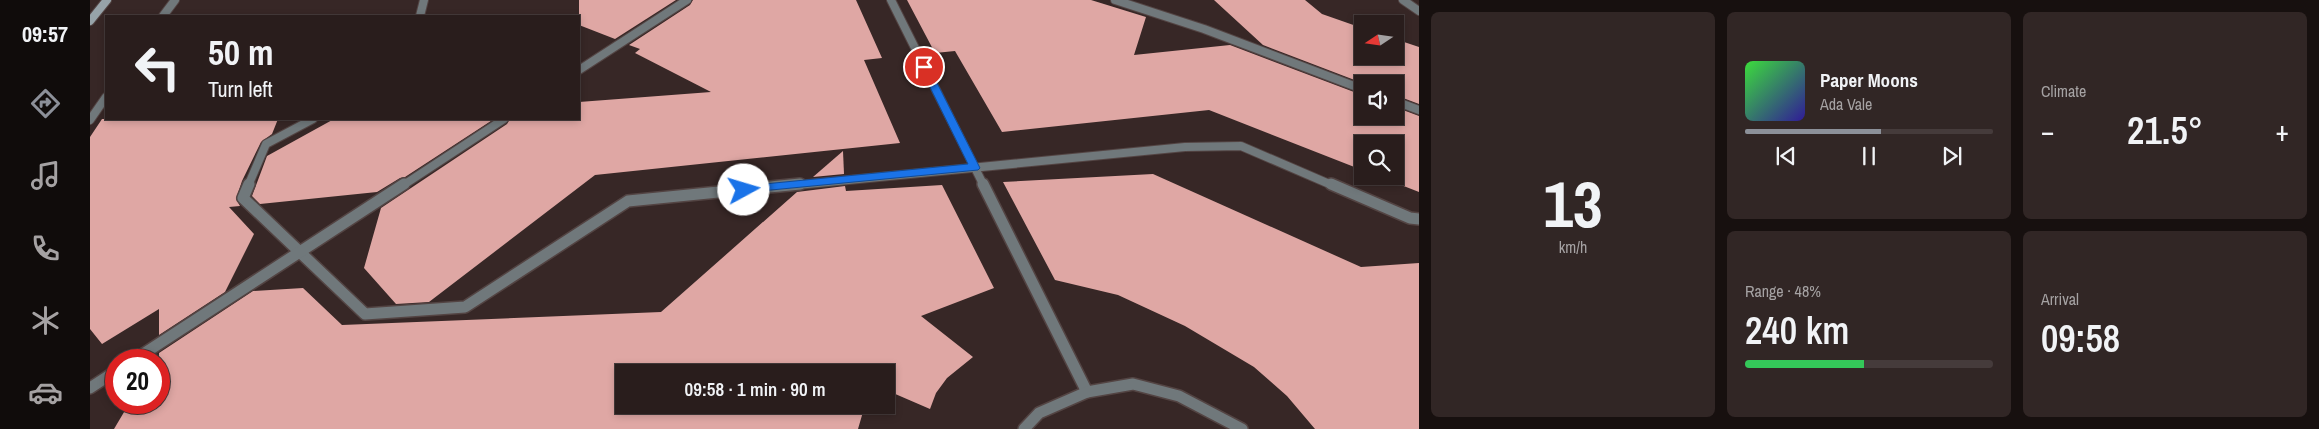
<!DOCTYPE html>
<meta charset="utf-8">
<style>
:root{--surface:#291d1c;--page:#312625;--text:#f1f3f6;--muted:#a5a2a3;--line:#453b3b;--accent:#8c9099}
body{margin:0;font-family:"Archivo Narrow",sans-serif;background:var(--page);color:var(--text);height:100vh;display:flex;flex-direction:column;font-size:19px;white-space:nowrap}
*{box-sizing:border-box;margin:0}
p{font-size:16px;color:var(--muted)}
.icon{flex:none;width:28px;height:28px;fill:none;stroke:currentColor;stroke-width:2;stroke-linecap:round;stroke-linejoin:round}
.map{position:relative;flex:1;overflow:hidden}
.details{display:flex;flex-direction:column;gap:12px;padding:12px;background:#17100f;width:900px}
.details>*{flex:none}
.banner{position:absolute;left:15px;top:15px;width:475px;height:105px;border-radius:0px;box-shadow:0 2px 8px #0003,0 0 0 1px var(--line);background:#291d1c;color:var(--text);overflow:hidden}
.needle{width:32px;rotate:257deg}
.tools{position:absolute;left:1264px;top:15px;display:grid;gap:10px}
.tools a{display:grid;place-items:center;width:50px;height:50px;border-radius:0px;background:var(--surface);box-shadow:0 2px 8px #0003,0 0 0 1px var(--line);font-size:25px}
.speed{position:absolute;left:15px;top:349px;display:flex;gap:10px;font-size:25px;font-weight:700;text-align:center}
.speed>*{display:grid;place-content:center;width:65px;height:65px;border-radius:50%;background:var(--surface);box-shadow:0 2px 8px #0003,0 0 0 1px var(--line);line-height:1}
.speed .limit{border:8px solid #d22;background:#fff;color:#111}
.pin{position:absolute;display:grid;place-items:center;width:42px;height:42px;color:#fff;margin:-21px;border:2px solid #fff;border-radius:50%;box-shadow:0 1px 5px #0007}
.me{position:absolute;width:55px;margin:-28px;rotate:84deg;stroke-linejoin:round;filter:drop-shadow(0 0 4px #0008)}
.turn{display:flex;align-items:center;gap:18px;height:105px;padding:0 20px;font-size:22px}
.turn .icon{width:65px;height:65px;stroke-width:2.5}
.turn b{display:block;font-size:35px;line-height:42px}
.big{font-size:38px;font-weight:600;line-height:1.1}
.details .widget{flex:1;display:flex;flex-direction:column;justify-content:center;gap:8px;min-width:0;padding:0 18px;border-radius:8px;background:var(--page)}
.details .dial{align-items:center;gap:0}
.dial b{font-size:65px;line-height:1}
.song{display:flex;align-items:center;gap:15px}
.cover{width:60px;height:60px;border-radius:8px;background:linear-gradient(135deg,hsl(120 70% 55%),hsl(250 70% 35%))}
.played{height:5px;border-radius:2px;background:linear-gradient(90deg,var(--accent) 55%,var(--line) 55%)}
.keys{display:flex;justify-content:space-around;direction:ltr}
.heat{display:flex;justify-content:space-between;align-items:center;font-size:28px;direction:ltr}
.charge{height:8px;border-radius:4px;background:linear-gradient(90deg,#34c759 48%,var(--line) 0)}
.details .tiles{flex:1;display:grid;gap:12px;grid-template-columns:repeat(3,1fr)}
.widget:first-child{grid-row:span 2}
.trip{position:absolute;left:525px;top:364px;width:280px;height:50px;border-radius:0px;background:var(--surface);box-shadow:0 2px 8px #0003,0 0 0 1px var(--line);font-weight:600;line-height:50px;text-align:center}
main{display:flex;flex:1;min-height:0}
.tab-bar{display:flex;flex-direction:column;width:90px;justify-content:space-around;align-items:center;background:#100c0b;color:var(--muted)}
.tab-bar .icon{width:35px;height:35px}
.tab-bar .selected{color:var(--accent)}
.tab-bar b{font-size:22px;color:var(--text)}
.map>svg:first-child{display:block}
.building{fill:#dfa7a4}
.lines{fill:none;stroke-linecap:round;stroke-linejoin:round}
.lane-far1-casing{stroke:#534443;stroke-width:10}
.lane-casing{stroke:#534443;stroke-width:14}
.secondary-casing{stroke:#534443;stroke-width:10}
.lane-far1{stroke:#70787b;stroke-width:8}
.lane{stroke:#70787b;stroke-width:11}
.secondary{stroke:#97a3a9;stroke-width:8}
.route{fill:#1a73e8;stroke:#114b97}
</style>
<main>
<nav class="tab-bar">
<b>09:57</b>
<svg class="icon selected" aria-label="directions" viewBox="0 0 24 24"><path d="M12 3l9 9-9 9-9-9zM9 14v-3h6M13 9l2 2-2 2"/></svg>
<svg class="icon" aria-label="music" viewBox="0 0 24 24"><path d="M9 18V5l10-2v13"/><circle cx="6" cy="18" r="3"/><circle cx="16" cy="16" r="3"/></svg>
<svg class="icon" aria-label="phone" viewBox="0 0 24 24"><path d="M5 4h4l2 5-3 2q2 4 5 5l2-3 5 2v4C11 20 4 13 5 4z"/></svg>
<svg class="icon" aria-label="climate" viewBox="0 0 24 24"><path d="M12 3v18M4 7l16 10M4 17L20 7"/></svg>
<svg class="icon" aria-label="car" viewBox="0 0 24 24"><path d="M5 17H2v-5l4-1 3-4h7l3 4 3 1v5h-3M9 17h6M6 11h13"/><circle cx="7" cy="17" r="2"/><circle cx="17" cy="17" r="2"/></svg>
</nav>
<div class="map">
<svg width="1329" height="429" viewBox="0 0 1329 429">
<rect width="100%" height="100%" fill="#372726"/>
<g class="building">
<polygon points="489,0 586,0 525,39 489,25"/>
<polygon points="603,0 766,0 792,58 774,60 810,143 505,175 339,302 306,304 274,268 291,208 417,124 420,119 489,119 489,102 621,92 545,53 550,49 539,45 600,5"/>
<polygon points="817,0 1001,0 1056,17 1044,55 1140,45 1272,95 1272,116 1305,116 1305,107 1329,116 1329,192 1288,176 1305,176 1305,144 1272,144 1272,170 1119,110 912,132 865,51 845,53"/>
<polygon points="1124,0 1215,0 1232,14 1272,28 1272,56 1305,56 1305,39 1329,47 1329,104 1305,95 1305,84 1275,84 1173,45"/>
<polygon points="12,119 188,119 182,134 171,142 152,181 146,199 150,206 139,207 164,234 135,292 69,335 69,309 12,344 0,329 0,137"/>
<polygon points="244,119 404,119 315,177 310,178 287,192 170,204 162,196 177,156"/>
<polygon points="753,151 754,174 723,177"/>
<polygon points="1063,174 1271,267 1329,263 1329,429 1225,429 1197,396 1164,367 1095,326 1028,295 965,280 913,182"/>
<polygon points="852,185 904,288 831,316 883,357 857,378 846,393 840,409 796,390 796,372 534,372 534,405 775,405 768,429 24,429 40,402 69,402 69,353 163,291 213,288 252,325 571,312 707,192 755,186 756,191"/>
</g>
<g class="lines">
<g class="lane-far1-casing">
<g id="lane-far1">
<polyline points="801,0 894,186"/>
<polyline points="1025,0 1114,29 1272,89"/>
<polyline points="1313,0 1329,11"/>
<polyline points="73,16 85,0"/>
<polyline points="330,16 334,0"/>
<polyline points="489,70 597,0"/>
<polyline points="1305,101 1329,110"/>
<polyline points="0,120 16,97"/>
<polyline points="158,186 176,144 223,119"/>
<polyline points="312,186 414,119"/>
<polyline points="697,186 1095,147 1151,146 1244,186"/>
</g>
</g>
<g class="lane-casing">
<g id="lane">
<polyline points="159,184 153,198 275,314 375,307 538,201 710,184"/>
<polyline points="893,184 997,392"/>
<polyline points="1241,184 1320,218 1329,219"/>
<polyline points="44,360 314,184"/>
<polyline points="0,388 26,371"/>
<polyline points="934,429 949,413 997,392 1043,384 1089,396 1152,429"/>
</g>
</g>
<g class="secondary-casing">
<polyline id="secondary" points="0,21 17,0"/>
</g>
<use href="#lane-far1" class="lane-far1"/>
<use href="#lane" class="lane"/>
<use href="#secondary" class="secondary"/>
</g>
<polygon class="route" points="834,64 839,67 890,168 888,170 650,193 648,190 654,186 878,164 830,67"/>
</svg>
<div class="tools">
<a><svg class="needle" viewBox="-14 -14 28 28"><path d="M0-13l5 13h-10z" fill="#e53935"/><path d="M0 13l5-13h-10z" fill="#a5a2a3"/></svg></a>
<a><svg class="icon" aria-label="sound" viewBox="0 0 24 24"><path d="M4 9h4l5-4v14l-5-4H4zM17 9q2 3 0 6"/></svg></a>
<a><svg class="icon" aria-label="search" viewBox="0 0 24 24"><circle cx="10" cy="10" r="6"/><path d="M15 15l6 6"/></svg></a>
</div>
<div class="speed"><div class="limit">20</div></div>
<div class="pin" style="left:834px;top:67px;background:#d93025"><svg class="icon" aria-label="arrive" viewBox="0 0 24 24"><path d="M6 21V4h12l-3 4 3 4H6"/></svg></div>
<svg class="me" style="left:654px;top:190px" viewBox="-20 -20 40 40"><circle r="19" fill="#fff"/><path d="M0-13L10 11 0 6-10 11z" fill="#1a73e8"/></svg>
<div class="trip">09:58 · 1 min · 90 m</div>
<div class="banner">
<div class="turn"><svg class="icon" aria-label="left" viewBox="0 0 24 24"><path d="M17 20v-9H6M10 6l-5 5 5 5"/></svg><div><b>50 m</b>Turn left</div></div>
</div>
</div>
<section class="details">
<div class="tiles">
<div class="widget dial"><b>13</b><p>km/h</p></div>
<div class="widget">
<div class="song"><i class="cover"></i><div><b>Paper Moons</b><p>Ada Vale</p></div></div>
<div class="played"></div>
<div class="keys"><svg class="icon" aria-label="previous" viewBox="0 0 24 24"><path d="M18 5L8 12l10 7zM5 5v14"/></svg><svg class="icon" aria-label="pause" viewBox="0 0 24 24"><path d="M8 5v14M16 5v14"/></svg><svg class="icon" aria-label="next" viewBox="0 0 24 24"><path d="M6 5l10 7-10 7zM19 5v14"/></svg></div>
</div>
<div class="widget"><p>Climate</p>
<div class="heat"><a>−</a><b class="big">21.5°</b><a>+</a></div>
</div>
<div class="widget"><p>Range · 48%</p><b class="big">240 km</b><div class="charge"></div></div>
<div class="widget"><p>Arrival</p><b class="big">09:58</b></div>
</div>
</section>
</main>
